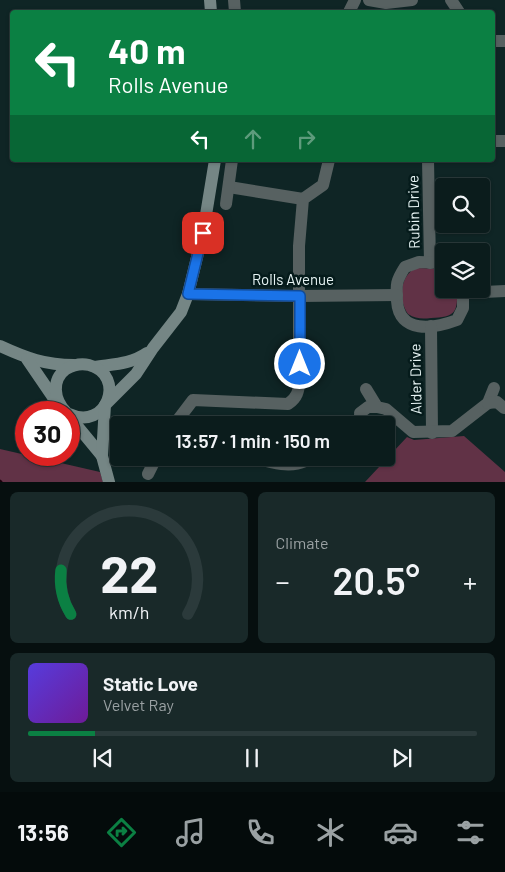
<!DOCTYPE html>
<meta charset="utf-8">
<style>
:root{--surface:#0b1c1c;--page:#192929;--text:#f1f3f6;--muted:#9aa1a3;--line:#2b3a3b;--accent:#0b8043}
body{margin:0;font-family:Barlow,sans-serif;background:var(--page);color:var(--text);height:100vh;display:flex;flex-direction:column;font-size:19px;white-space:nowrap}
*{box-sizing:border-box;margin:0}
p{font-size:16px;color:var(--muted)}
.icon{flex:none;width:28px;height:28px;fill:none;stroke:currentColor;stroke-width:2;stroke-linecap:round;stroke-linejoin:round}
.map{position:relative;height:482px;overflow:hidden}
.panel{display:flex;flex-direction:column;gap:10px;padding:10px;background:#060f0f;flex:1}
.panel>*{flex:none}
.hud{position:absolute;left:10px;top:10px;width:485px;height:152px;border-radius:5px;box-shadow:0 1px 4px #0004,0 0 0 1px var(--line);background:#0b8043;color:#fff;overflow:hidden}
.fabs{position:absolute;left:435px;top:178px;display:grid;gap:10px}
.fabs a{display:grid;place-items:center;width:55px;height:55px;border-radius:5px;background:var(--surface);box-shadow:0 1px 4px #0004,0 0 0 1px var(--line);font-size:25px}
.speed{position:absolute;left:15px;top:401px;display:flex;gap:10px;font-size:25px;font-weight:700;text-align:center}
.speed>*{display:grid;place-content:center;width:65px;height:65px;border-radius:50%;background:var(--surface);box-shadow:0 1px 4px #0004,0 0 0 1px var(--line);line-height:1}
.speed .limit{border:8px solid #d22;background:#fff;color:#111}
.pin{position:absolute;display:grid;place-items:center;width:42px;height:42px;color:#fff;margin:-21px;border-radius:10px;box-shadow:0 2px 8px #0006}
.me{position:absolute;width:55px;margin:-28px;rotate:0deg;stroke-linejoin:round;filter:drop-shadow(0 0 4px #0008)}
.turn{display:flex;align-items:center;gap:18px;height:105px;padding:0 15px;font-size:22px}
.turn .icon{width:65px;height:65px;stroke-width:2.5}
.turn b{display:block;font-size:35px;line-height:42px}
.lanes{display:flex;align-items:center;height:48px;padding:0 15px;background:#0003;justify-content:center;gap:25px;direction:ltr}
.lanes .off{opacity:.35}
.big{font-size:38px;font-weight:600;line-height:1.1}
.panel .tile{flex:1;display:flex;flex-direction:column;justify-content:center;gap:8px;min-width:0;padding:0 18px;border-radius:8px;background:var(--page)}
.panel .dial{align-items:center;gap:0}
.dial svg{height:130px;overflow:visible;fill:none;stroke:var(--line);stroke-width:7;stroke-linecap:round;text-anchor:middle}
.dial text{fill:var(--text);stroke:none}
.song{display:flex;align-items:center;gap:15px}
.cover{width:60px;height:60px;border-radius:8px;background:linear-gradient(135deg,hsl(250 70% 55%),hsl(280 70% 35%))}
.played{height:5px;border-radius:2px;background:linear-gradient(90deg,var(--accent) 15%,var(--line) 15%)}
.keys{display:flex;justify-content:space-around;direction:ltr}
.heat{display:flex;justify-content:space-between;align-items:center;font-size:28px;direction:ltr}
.panel .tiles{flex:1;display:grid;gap:10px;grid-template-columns:1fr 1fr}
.tile:last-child{grid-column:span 2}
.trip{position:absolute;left:110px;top:416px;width:285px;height:50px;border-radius:5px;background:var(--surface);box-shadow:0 1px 4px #0004,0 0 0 1px var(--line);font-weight:600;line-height:50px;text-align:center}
.tabs{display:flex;height:80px;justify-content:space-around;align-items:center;background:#040b0b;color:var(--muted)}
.tabs .icon{width:35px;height:35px}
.tabs .active{color:var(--accent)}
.tabs b{font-size:22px;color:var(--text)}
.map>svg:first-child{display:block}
.green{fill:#613246}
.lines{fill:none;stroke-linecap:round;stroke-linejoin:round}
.stream{stroke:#1b000c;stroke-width:3}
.lane{stroke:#576161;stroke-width:6}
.street{stroke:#576161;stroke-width:12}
.secondary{stroke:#758685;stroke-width:12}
.route-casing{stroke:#114b97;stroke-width:12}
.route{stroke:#1a73e8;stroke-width:9}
.labels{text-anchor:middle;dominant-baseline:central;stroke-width:5;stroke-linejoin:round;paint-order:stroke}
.street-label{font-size:15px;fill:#e6f3f3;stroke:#051b1b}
</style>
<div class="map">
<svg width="505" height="482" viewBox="0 0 505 482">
<rect width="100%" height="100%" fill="#0f2525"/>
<g class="green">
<path d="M416,268L444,269V289H457C458,313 455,317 431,318C422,319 416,319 408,314C398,300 400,275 416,268Z"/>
<polygon points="464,436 505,472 505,482 365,482 407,437 414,440"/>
<polygon points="0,449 100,472 103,482 0,482"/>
</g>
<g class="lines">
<polyline class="stream" points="0,481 1,482"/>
<g class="lane">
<polyline points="348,425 360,413"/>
<path d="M242,458C261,462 286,473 306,464C309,463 313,460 316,458"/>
</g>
<g class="street">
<polyline points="234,0 235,12"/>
<polyline points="369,0 386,3 412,0"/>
<polyline points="451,0 459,12"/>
<polyline points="349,12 355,0"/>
<polyline points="492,41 505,41"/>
<polyline points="492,141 505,141"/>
<polyline points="428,160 430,263"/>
<polyline points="229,187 303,199"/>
<polyline points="226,204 232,160"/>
<path d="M444,263L419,262L405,267C396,281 396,284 397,301C399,334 433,329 457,320L463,308V289"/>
<polyline points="463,293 505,291"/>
<polyline points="188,294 299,296 397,295"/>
<polyline points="431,326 432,433"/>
<polyline points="366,389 377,407 386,409 413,432 452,431 488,403 494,388"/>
<polyline points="488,403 497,402 504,408"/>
<polyline points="360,413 368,407 377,407"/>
<path d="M174,425L193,400L288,404C297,398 299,391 299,381V246L303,199L323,185L329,160"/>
<polyline points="148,474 156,458"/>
</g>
<g class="secondary">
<polyline points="210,0 211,12"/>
<path d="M0,346C26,358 45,365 74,365"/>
<polyline points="27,359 55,400"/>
<path d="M95,367C114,364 131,364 147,353"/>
<path d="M66,412C54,400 51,380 66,369C73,365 81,363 89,365C127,375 107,432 69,414"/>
<polyline points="69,416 102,456"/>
<polyline points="109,482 102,456 105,405 136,374 153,348 181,312 188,294 203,233 215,160"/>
</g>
</g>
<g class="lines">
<g class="route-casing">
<polyline id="route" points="203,233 188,294 300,296 300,364"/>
</g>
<use href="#route" class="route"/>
</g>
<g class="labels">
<g class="street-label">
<text transform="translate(413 212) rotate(-91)">Rubin Drive</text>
<text x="293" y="279">Rolls Avenue</text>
<text transform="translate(415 379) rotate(-91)">Alder Drive</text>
</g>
</g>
</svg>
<div class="fabs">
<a><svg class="icon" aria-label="search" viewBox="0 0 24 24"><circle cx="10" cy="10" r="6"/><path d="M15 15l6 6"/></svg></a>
<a><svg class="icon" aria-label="layers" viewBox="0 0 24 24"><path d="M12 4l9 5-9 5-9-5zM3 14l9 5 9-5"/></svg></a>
</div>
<div class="speed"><div class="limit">30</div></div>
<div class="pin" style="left:203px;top:233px;background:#d93025"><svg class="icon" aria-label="arrive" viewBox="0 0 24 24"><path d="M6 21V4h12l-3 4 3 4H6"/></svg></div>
<svg class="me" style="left:300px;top:364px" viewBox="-20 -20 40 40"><circle r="17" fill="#1a73e8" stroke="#fff" stroke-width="3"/><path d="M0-11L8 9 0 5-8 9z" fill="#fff"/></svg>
<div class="trip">13:57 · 1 min · 150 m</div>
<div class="hud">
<div class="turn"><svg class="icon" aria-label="left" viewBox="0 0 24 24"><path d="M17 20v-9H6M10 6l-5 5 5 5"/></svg><div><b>40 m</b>Rolls Avenue</div></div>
<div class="lanes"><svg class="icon" aria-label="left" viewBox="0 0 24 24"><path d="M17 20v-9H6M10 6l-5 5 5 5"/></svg><svg class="icon off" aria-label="ahead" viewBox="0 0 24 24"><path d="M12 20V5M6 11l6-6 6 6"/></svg><svg class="icon off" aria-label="right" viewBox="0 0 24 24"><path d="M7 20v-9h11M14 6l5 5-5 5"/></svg></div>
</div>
</div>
<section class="panel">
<div class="tiles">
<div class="tile dial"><svg viewBox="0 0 100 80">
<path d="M14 69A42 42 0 1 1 86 69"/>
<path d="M14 69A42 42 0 0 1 8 42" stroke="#0b8043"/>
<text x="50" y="56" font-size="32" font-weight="700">22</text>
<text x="50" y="72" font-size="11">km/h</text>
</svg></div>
<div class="tile"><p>Climate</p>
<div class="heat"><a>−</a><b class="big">20.5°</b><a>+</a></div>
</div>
<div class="tile">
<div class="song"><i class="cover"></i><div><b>Static Love</b><p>Velvet Ray</p></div></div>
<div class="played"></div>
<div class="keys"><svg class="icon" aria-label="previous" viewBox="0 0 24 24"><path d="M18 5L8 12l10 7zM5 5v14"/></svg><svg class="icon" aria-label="pause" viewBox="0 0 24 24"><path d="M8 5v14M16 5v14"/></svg><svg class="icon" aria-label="next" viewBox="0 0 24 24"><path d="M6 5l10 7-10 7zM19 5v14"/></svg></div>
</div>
</div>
</section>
<nav class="tabs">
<b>13:56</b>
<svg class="icon active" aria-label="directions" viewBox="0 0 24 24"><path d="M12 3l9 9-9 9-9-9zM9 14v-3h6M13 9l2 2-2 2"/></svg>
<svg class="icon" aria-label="music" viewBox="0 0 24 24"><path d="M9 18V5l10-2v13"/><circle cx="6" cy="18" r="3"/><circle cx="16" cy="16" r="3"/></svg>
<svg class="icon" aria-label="phone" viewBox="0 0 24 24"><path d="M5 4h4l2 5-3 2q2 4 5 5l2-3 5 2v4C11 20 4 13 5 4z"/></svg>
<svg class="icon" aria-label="climate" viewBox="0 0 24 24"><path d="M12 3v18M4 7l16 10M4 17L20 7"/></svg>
<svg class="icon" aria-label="car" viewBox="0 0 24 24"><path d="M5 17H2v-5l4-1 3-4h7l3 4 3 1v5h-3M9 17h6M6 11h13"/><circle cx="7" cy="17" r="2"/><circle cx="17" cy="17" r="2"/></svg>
<svg class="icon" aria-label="filters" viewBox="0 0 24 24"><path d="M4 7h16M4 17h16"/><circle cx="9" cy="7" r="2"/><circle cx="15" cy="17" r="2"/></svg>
</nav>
